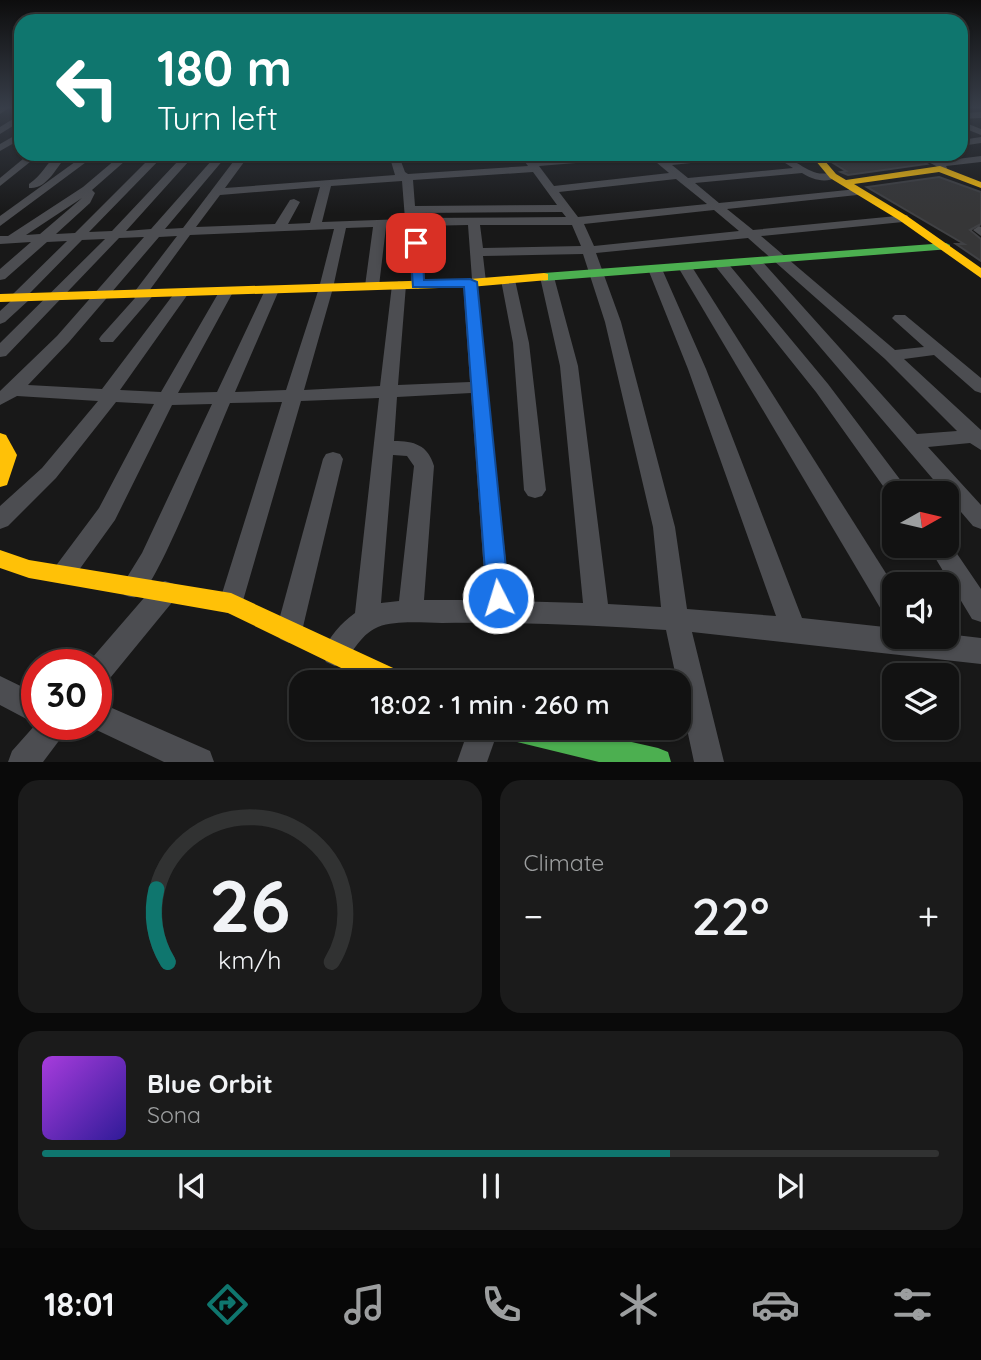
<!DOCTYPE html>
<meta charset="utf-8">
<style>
:root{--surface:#121212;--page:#1b1b1b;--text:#f1f3f6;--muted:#9c9e9f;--line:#313232;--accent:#0f766e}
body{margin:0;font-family:Quicksand,sans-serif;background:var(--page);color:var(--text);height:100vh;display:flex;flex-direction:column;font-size:26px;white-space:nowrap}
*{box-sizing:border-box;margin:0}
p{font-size:23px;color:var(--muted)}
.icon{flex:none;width:38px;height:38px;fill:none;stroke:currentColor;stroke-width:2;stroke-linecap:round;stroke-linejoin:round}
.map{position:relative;height:762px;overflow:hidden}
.panel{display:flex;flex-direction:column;gap:18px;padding:18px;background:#0a0a0a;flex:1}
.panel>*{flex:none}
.guide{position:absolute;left:14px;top:14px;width:954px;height:147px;border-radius:21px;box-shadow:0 2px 5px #0004,0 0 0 2px var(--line);background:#0f766e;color:#fff;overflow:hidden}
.needle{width:46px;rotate:82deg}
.fabs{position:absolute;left:882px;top:481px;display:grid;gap:14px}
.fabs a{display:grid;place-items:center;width:77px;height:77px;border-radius:14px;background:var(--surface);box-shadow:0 2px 5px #0004,0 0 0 2px var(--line);font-size:35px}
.speed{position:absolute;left:21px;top:649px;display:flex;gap:14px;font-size:35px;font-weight:700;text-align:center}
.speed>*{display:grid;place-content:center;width:91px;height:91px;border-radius:50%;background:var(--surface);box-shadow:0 2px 5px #0004,0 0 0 2px var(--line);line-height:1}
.speed .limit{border:10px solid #d22;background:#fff;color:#111}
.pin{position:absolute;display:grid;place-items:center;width:60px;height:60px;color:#fff;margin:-30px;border-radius:14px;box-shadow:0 4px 10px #0006}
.me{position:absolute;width:77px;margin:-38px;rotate:355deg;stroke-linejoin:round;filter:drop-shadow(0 0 5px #0008)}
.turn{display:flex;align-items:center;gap:24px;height:147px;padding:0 28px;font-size:32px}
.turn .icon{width:91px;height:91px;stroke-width:2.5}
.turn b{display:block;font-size:49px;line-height:60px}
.big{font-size:52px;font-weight:600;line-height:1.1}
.panel .tile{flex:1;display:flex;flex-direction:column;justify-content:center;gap:10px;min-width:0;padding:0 24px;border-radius:21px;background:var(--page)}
.panel .dial{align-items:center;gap:0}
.dial svg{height:182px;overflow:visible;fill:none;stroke:var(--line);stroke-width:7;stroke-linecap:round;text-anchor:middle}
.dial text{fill:var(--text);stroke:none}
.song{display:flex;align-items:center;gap:21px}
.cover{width:84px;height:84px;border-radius:10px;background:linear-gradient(135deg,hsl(280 70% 55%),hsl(250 70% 35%))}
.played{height:7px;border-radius:4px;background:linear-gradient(90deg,var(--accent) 70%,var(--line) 70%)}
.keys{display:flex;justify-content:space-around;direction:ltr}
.heat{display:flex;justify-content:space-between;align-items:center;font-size:38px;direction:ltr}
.panel .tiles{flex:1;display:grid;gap:18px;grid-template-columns:1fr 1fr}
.tile:last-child{grid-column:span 2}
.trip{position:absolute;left:289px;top:670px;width:402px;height:70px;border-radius:21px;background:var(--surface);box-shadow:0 2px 5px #0004,0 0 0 2px var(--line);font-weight:600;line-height:70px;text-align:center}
.tab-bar{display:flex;height:112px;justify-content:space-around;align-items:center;background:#070707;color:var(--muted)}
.tab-bar .icon{width:49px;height:49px}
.tab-bar .selected{color:var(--accent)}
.tab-bar b{font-size:32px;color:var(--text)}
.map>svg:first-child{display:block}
.building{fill:#363637;stroke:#404144;stroke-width:2}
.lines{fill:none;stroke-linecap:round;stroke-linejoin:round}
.street{fill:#4c4d51;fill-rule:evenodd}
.fast{fill:#4caf50;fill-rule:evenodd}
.slow{fill:#ffc107;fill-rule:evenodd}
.route{fill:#1a73e8;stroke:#114b97;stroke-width:2}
</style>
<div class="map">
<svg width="981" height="762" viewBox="0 0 981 762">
<rect width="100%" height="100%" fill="#181818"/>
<g class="building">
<polygon points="911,154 927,164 848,175 841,172 846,171 833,163"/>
<polygon points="939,177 981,192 981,224 970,230 981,239 981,261 956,244 964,244 867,187"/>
</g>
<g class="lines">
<g class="street">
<polygon points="0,107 10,107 0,114"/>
<polygon points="981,112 981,118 961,119 961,113"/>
<polygon points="21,114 21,121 0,134 0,127"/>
<polygon points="961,121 981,129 981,135 961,127"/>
<polygon points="21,132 21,139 0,151 0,144"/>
<polygon points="981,137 981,143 961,146 961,140"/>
<polygon points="29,154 40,154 0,186 0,178"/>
<path d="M57,154H68C57,166 47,190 29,188V184C42,175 46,164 57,154Z"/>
<polygon points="86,154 97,154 0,226 0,216"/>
<path d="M122,154H133L92,190L95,193L90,203L56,234L75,233L154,154H165L89,232L112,231L178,161L175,158L176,156L185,154H273L268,157L247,158L225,188L395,175L390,158L395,155L399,156L405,172L408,174L528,166L519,154H529L534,161C560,159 648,146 665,160L720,154H753L748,157L672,165L688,178L793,168L771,154C790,154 800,168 817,173C825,175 831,171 838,176C827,184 813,180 802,173L695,183L719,203L857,189L863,192L857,195L727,209L753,230L907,215L909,218L903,222L761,236L895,350L924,347L895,321L892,318L895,315H905L981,378V393L975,391L934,355L904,359L981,430V450L970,443L928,447L981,505V529L973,526L750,265V259H760L917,434L957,431L885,359L748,238L596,253L621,322L675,527L687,609L776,616L688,369L648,269L655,265L662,269L706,369L802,618L894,628V637H947V634L981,638V664L692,632L724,762H694L666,630C591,625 516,622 442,623C422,623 397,620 378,627C358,635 353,658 335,666L326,662L322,653C329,637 341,623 355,613L379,398L301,401L240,611L231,614L222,611L219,603L282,402L230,403C217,433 158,584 140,595C134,599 130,597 124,595L121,587L142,553L212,404L172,405L115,520L71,581L63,584L55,581L51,574L55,567L99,508L154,404L116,402L56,478L8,526L0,529V506L42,468L98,401L17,396L0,405V391L57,336L144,237L119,238L6,356L0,357V343L105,239L82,240L29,294L31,297L29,300L5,322L0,324V311L12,300L13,294L67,241L47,242L5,279L0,280V269L31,242L0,244V236H8L83,187ZM650,157L669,173L554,186L539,166ZM236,158L183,228L165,229L224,159ZM212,160L151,229L126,231L189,161ZM533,172L557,205L415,206L413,180ZM676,179L707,204L578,217L559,192ZM402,181L405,219L322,222L331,186ZM320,187L310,223L288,224L300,202L294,199L290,200L275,224L196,227L220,195ZM82,198L40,234L26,235ZM714,210L739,231L594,246L584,224ZM562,212L566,217L417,218L416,213ZM468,225L472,279L463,283L470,382L398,385L406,285L399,281L392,285L380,386L304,390L333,288L346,228L373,227L365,286L372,290L379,286L386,227L410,226L411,285L418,289L425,285L422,226ZM480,225H572L581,246L483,248ZM334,229L319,288L286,390L235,392L279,290L272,286L265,290L217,392L178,393L233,292L226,288L219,292L161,392L120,390L188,294L181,290L176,291L102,389L28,385L69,342L159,237L177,236L132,295L135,298L101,336L99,339L101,342H113L151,298L153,295L149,291L190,235ZM583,254L605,322L653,527L661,607L608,604L578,366L554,277L547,273L540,277L560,366L583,603L510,601L477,286L486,282L483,256ZM471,393L486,600H424L434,466C428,445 414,441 394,441L397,397ZM393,455L407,456L414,466L399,601L381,603Z"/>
<polygon points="442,154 452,154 454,157 445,159"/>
<polygon points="913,154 926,154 941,161 981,156 981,162 946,166 948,170 943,173 936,166"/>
<polygon points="979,226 981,227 981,236 973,230"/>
<polygon points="721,260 726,261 828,384 911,494 894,494 893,500 816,392 716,267 714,264"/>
<polygon points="685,263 692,267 894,586 894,619 885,616 678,267"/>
<polygon points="508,276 515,280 529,343 546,490 542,496 535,498 528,496 524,490 513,343 501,280"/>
<polygon points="333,452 340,454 343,459 302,631 298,639 289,643 280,639 276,631 323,459 326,454"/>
<polygon points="947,539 981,589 981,622 972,619 928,546 947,546"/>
<polygon points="165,581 174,584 177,592 174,600 106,683 96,687 96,665 86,665 156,584"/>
<polygon points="0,676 37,694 37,724 68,724 64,734 43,762 8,762 12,751 36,724 0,705"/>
<polygon points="96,701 210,751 214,762 164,762 86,725 96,724"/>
<polygon points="469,728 499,728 487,762 457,762"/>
</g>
<g class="fast">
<polygon points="946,243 950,245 950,249 544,281 538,277 544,273"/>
<polygon points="500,728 570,728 658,748 668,752 671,762 599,762 513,741 504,737"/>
</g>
<g class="slow">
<polygon points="810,154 819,154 836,174 846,180 940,166 981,182 981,188 939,172 854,184 907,216 981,268 981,278 899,220 830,178"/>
<polygon points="544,273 548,274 548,280 470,287 0,302 0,294 470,279"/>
<polygon points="0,433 6,435 17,455 7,485 0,487"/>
<polygon points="0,550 29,560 231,593 404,673 407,682 370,682 228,613 29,578 0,568"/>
</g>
</g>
<linearGradient id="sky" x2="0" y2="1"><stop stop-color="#0d0d0d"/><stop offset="0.5" stop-color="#373d48"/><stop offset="1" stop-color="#373d48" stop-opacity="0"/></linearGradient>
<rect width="981" height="214" fill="url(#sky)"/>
<polygon class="route" points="416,240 422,243 424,280 470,279 477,282 509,598 506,605 498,608 490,605 487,598 464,287 413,287 410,243"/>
</svg>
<div class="fabs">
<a><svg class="needle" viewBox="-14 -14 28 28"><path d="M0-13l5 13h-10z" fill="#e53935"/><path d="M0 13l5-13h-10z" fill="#9c9e9f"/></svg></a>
<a><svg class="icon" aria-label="sound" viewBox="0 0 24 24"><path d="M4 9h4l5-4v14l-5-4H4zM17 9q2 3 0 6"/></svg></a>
<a><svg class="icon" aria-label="layers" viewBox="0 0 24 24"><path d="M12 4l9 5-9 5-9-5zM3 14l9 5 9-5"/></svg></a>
</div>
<div class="speed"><div class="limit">30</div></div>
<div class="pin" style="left:416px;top:243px;background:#d93025"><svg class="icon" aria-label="arrive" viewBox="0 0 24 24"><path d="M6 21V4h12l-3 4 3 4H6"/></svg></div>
<svg class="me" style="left:498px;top:598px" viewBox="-20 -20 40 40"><circle r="17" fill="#1a73e8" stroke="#fff" stroke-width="3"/><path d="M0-11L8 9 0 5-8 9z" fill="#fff"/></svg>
<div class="trip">18:02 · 1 min · 260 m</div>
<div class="guide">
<div class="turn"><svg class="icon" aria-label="left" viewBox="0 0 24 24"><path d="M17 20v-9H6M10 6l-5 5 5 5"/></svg><div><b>180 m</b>Turn left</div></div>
</div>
</div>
<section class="panel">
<div class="tiles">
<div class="tile dial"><svg viewBox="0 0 100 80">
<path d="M14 69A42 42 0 1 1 86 69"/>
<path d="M14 69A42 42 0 0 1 9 37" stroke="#0f766e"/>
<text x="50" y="56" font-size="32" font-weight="700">26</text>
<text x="50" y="72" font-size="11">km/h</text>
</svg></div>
<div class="tile"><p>Climate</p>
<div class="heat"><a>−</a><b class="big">22°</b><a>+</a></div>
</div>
<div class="tile">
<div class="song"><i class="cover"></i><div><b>Blue Orbit</b><p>Sona</p></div></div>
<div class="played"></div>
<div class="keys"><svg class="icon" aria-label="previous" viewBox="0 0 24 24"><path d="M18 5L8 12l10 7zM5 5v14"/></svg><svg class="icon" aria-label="pause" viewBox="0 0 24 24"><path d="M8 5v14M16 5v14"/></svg><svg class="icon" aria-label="next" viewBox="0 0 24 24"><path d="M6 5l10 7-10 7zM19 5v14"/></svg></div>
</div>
</div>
</section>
<nav class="tab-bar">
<b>18:01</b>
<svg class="icon selected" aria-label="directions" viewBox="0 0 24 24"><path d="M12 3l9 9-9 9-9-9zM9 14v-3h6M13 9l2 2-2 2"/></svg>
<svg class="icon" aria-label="music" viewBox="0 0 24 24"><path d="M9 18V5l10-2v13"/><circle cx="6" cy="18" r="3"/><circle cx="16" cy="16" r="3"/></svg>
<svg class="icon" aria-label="phone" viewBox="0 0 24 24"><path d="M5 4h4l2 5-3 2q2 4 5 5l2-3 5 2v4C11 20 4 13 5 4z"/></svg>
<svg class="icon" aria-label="climate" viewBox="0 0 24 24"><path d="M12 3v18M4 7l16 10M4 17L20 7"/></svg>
<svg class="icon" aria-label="car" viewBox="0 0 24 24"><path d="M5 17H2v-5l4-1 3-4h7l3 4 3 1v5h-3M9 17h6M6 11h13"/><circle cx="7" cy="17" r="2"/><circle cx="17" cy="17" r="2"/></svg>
<svg class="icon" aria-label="filters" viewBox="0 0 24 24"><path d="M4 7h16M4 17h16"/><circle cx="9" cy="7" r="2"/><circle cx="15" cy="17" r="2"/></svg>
</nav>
